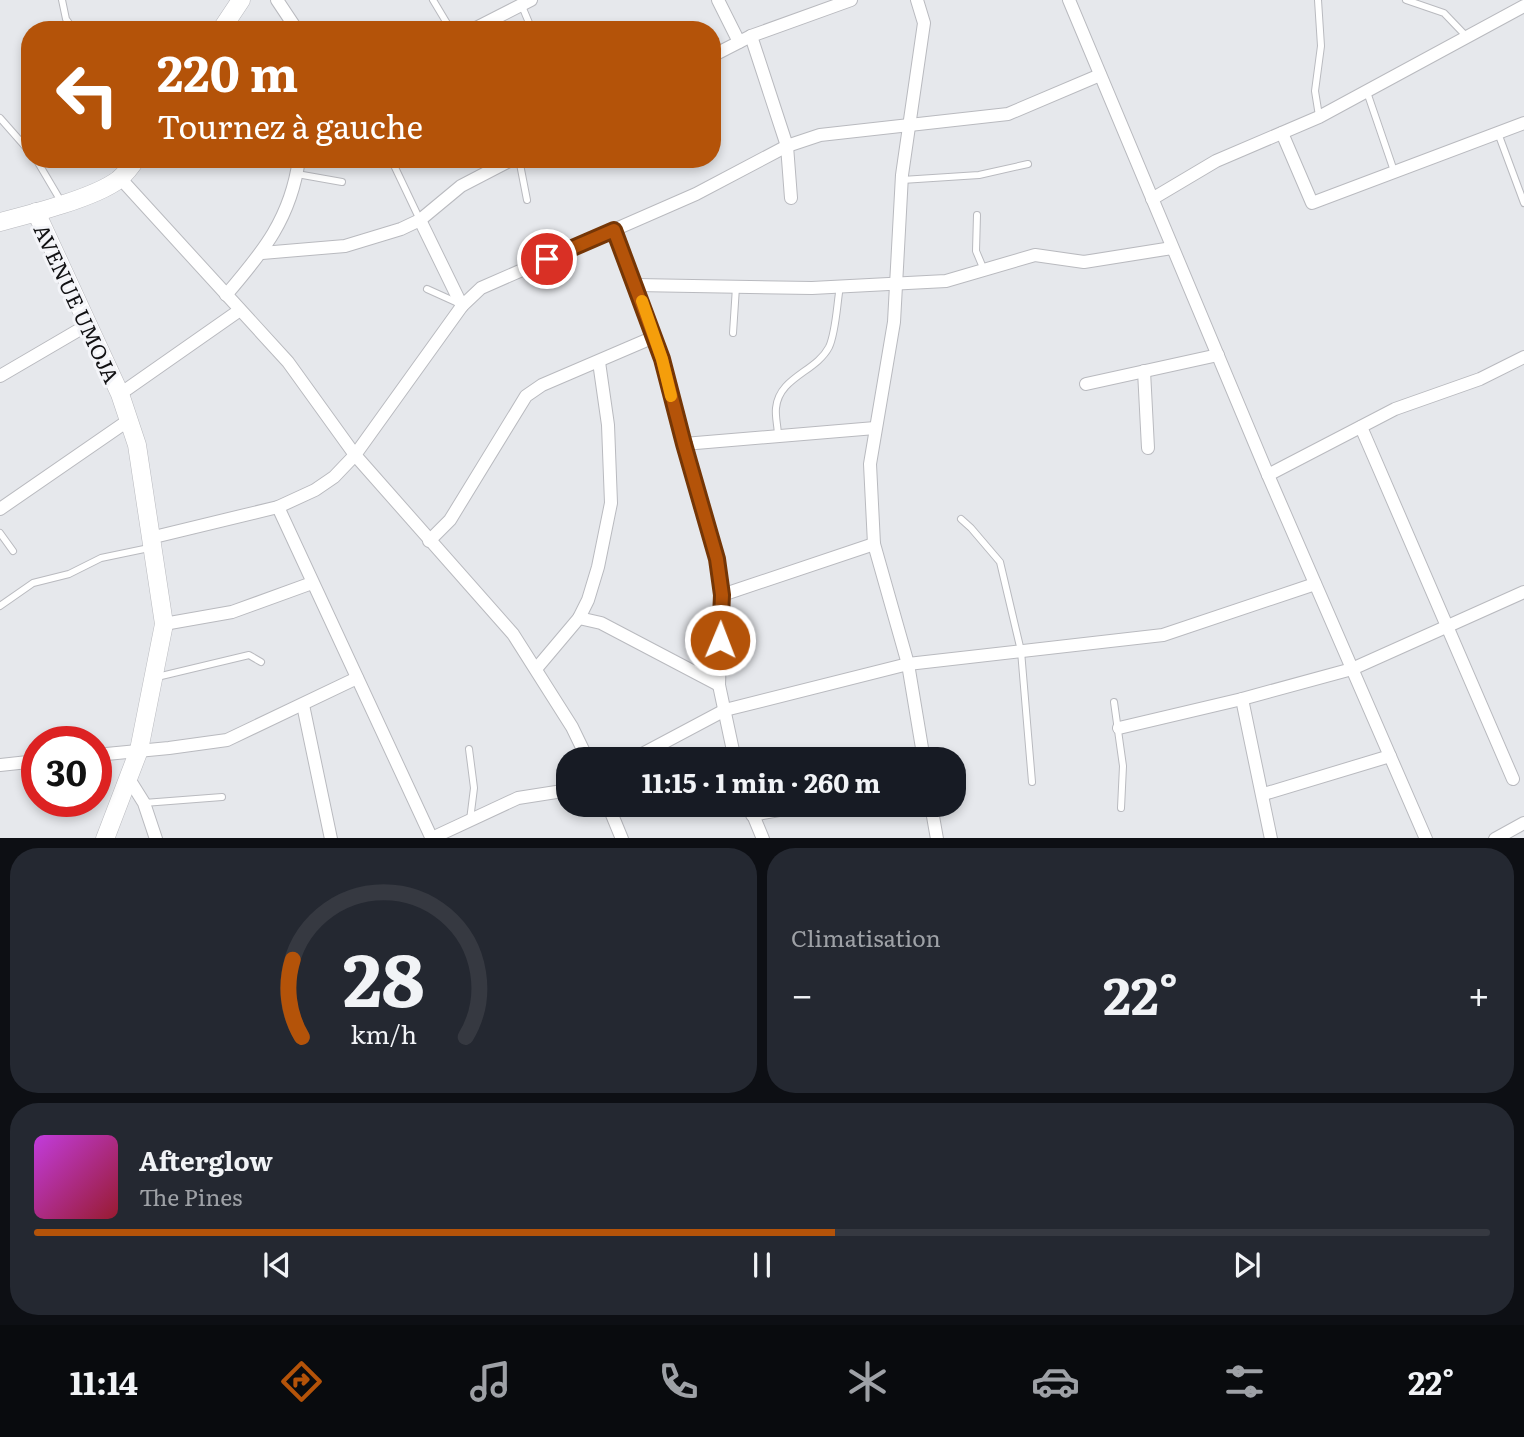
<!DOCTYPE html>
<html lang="fr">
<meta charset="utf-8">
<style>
:root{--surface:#171b24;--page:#242831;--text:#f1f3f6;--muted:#9ea1a6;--line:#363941;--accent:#b45309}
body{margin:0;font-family:Literata,serif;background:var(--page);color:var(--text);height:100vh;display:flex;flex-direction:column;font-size:26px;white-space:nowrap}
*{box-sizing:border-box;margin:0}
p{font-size:23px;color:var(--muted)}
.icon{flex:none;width:38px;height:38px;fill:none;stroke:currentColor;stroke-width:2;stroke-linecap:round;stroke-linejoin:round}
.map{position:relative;height:838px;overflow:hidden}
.drawer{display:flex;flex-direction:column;gap:10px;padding:10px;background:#0d0f14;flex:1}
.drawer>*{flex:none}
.banner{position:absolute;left:21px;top:21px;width:700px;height:147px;border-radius:28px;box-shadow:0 4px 10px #0003;background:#b45309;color:#fff;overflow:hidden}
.speed{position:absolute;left:21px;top:726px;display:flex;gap:14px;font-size:35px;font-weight:700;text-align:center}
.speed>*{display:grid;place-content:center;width:91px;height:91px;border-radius:50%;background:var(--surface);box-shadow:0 4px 10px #0003;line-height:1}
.speed .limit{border:10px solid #d22;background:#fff;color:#111}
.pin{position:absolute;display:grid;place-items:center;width:60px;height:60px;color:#fff;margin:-30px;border:4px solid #fff;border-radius:50%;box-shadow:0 2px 7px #0007}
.me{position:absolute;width:77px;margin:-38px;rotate:1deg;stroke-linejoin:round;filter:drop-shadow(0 0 5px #0008)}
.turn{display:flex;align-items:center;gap:24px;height:147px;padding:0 21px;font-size:32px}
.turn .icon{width:91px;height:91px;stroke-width:2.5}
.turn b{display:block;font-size:49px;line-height:60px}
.big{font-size:52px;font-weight:700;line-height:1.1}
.drawer .card{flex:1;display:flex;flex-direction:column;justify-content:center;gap:10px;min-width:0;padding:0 24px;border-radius:28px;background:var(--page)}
.drawer .dial{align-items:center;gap:0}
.dial svg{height:182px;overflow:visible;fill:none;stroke:var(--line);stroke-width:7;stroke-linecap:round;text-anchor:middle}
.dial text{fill:var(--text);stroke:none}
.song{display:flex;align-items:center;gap:21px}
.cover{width:84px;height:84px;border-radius:10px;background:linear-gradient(135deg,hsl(290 70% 55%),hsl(350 70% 35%))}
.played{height:7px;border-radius:4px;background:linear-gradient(90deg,var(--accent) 55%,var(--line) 55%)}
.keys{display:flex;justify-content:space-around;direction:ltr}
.heat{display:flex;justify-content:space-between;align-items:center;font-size:38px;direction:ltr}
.drawer .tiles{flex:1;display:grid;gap:10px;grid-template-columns:1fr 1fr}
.card:last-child{grid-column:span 2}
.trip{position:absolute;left:556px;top:747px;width:410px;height:70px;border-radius:28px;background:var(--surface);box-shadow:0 4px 10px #0003;font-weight:700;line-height:70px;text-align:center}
.tabs{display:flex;height:112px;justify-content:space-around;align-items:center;background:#090b0e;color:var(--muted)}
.tabs .icon{width:49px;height:49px}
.tabs .current{color:var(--accent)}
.tabs b{font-size:32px;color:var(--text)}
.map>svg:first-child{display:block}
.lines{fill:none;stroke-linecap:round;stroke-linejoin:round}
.lane-casing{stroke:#b9babf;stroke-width:8}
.street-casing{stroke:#b9babf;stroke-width:14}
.secondary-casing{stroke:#b9babf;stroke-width:19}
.lane{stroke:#fff;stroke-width:6}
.street{stroke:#fff;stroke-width:12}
.secondary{stroke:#fff;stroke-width:18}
.route-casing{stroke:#753606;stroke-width:18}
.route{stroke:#b45309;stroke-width:12}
.slow{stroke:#f59e0b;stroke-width:12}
.labels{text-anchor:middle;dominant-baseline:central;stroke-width:6;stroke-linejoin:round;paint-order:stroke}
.street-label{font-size:21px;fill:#111113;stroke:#f4f5f9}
</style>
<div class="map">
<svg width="1524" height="839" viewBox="0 0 1524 839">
<rect width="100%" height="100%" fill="#e6e8ec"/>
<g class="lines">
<g class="lane-casing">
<g id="lane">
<polyline points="62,0 66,19 74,30"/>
<polyline points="433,0 451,30"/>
<polyline points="1318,0 1321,46 1315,91 1319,116"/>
<polyline points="1406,0 1444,13 1467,37"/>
<polyline points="522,6 532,30"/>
<polyline points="1367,92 1394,171"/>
<polyline points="0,118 30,152"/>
<polyline points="1498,133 1524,203"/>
<polyline points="36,159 62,203"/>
<polyline points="391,159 420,220"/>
<polyline points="519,159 527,200"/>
<polyline points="297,174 342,182"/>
<polyline points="902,180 979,175 1028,164"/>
<polyline points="977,215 976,251 984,270"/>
<polyline points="427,289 458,303"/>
<polyline points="733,333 736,287"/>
<path d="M778,436C778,427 775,417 776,408C779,377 816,372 829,347C836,332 837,303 840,286"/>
<polyline points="961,519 971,528 1000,562 1021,651 1032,782"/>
<polyline points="0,533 13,551"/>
<polyline points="0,606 33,583 69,574 101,558 149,548"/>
<polyline points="157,677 249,655 261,662"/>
<polyline points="1114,702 1123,766 1121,808"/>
<polyline points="469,749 474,788 470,820"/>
<polyline points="144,803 222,797"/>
</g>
</g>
<g class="street-casing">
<g id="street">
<polyline points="277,0 297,30"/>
<polyline points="718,0 739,42"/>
<polyline points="917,0 924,23 902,175 894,322 870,464 874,544 908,664 924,760"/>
<polyline points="1069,0 1268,475 1426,839"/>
<polyline points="472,30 531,0"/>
<polyline points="751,36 787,146 791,198"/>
<polyline points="712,56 751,36 851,0"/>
<polyline points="1282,133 1312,203 1524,123"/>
<polyline points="120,178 288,362 355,455 513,634 572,727 588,760"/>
<polyline points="1152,199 1216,161 1319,117 1524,6"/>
<polyline points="420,220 462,306"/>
<polyline points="614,230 662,359 717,559 722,595 719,685 735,760"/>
<polyline points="262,253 345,246 401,229 420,220 461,186 513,159"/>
<polyline points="636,285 812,288 946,281 1035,255 1084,262 1172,248"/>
<path d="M226,295C263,252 291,218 299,159"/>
<polyline points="1144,371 1148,448"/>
<polyline points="0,376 89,324"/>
<polyline points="1086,384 1218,355"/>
<polyline points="120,394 240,310"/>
<polyline points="1361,427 1513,779"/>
<polyline points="684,444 875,428"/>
<polyline points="1268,475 1395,409 1480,379 1524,357"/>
<polyline points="278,507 432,839"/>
<polyline points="0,509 129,420"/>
<polyline points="150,538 278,507 315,490 334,477 355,455 462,306 481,288 696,194 787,146 820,135 1008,114 1100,75"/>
<polyline points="429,541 450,520 526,396 542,385 654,337"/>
<polyline points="722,595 874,544"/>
<polyline points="579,618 601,623 719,685"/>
<polyline points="164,624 232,612 312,583"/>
<polyline points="536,669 579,618 588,600 598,567 611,503 608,425 599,362"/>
<polyline points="1242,699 1271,839"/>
<polyline points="303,705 331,839"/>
<polyline points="1119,728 1242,699 1352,669 1524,592"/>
<polyline points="96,755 169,748 227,740 357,678"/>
<polyline points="631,760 725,710 908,664 1163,635 1315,584"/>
<polyline points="0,765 37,761"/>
<polyline points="129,779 144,803 156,839"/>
<polyline points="1264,794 1390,756"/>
<polyline points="608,805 622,839"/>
<polyline points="749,805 763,839"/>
<polyline points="931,805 937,839"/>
<polyline points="752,815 807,805"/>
<polyline points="432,838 518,798 569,790"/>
<polyline points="1495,839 1524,823"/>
</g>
</g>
<g class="secondary-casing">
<g id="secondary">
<polyline points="221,30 241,0"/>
<polyline points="36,212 120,394 137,445 164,624 139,750 105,839"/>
<path d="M0,222C31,214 94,198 118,180C125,174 131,167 136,159"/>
</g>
</g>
<use href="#lane" class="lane"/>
<use href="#street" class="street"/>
<use href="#secondary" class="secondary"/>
</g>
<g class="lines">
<g class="route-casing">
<polyline id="route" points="547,259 614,230 662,359 684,444 717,559 722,595 720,640"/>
</g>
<use href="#route" class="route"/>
<polyline class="slow" points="642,301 662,359 671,396"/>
</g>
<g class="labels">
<g class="street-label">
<text transform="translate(78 303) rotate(65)">AVENUE UMOJA</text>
</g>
</g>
</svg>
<div class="speed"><div class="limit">30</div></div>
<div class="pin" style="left:547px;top:259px;background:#d93025"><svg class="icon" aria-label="arrive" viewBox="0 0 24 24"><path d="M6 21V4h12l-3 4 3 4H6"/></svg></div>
<svg class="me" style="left:720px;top:640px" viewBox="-20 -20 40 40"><circle r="17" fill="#b45309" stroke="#fff" stroke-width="3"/><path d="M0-11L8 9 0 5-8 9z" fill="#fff"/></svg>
<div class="trip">11:15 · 1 min · 260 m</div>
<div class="banner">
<div class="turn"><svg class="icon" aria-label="left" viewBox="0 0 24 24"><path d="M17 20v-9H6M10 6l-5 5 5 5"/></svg><div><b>220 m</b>Tournez à gauche</div></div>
</div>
</div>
<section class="drawer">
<div class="tiles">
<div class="card dial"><svg viewBox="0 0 100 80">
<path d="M14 69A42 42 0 1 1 86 69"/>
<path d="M14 69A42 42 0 0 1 10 35" stroke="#b45309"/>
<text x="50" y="56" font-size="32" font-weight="700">28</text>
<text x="50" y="72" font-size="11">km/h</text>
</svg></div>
<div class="card"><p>Climatisation</p>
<div class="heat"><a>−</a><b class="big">22°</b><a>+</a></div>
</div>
<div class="card">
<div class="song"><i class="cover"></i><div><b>Afterglow</b><p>The Pines</p></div></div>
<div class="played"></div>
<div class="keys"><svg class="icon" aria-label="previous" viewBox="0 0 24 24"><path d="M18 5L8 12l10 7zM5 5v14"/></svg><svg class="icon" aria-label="pause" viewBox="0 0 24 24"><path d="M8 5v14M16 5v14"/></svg><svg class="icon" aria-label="next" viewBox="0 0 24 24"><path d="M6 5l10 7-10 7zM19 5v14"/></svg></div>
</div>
</div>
</section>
<nav class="tabs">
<b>11:14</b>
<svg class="icon current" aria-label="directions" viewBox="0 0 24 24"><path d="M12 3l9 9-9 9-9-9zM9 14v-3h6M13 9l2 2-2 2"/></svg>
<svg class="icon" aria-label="music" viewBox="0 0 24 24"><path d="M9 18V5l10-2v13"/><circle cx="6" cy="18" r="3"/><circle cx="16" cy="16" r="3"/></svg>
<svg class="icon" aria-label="phone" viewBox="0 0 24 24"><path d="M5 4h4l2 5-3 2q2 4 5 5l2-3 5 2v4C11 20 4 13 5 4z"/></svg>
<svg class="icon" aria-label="climate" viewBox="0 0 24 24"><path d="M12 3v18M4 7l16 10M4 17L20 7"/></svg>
<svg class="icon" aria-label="car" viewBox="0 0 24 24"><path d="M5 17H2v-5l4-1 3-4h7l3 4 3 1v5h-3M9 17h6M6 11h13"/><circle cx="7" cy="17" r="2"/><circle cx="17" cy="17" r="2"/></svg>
<svg class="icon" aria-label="filters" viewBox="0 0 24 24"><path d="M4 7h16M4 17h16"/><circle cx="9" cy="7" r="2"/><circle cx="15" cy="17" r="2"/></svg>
<b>22°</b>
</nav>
